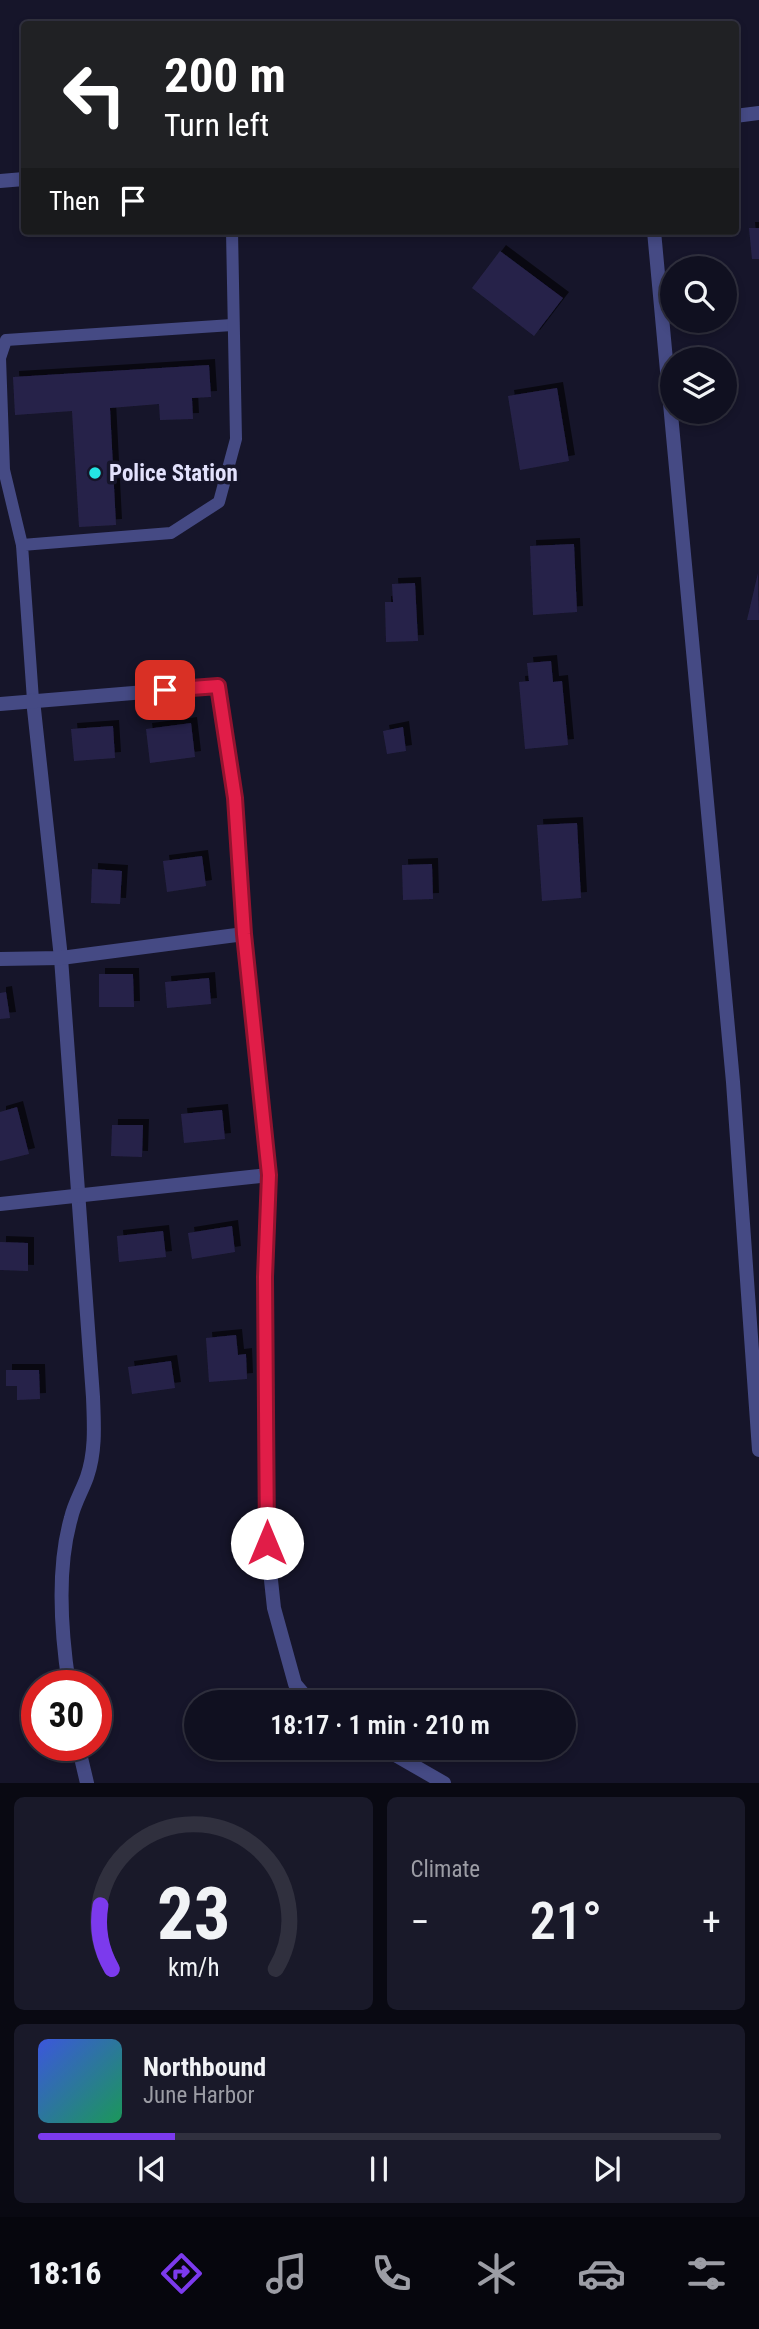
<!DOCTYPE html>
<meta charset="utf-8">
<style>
:root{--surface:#101020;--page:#191929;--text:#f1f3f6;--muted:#9c9da5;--line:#30303e;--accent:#7c3aed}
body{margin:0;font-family:"Roboto Condensed",sans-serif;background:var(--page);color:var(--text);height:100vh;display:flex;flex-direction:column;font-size:26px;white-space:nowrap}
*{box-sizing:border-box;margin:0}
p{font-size:23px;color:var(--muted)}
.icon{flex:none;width:38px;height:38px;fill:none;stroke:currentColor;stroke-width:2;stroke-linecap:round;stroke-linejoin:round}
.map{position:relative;height:1783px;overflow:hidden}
.panel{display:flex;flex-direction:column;gap:14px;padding:14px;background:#090912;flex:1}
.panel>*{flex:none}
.top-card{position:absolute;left:21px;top:21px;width:718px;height:214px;border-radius:7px;box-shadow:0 4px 10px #0003,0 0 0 2px var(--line);background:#202124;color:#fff;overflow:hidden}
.tools{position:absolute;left:660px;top:256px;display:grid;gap:14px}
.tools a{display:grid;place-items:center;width:77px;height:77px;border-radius:50%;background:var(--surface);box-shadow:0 4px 10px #0003,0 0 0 2px var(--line);font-size:35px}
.speed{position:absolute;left:21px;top:1670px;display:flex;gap:14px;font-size:35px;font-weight:700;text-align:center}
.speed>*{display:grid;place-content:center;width:91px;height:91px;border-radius:50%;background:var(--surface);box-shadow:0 4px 10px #0003,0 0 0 2px var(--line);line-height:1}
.speed .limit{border:10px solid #d22;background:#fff;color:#111}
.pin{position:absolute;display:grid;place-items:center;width:60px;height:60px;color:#fff;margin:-30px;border-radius:14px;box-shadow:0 4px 10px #0006}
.me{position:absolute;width:77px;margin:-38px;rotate:0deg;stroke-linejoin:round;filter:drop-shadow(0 0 5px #0008)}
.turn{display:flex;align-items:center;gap:24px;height:147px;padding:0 28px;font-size:32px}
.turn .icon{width:91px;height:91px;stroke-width:2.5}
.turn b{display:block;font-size:49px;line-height:60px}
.then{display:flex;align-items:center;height:66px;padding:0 28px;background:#0003;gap:14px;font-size:26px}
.big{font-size:52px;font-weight:600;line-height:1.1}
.panel .tile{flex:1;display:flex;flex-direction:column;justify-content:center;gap:10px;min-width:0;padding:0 24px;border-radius:10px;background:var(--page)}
.panel .dial{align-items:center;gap:0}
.dial svg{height:182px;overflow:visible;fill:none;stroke:var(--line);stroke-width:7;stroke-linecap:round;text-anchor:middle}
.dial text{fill:var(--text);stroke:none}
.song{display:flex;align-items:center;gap:21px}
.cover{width:84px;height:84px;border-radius:10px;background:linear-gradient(135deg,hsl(230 70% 55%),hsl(150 70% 35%))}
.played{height:7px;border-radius:4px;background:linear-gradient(90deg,var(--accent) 20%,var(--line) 20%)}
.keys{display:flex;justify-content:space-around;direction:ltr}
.heat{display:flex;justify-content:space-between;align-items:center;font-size:38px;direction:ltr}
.panel .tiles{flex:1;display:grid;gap:14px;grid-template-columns:1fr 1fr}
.tile:last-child{grid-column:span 2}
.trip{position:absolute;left:184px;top:1690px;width:392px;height:70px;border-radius:35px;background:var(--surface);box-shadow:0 4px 10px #0003,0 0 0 2px var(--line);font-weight:600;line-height:70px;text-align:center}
.dock{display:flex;height:112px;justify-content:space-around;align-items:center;background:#06060d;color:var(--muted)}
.dock .icon{width:49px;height:49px}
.dock .active{color:var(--accent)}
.dock b{font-size:32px;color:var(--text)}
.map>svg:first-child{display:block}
.building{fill:#272349;filter:url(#shadow)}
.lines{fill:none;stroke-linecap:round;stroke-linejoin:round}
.service{stroke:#454a84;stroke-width:12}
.minor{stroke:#454a84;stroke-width:14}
.tertiary{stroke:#454a84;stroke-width:14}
.route-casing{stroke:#92132f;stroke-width:18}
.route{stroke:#e11d48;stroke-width:12}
.poi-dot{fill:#24e5e4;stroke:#16152a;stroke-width:2.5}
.labels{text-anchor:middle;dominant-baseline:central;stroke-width:7;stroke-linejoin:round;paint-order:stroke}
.poi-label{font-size:23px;font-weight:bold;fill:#e2e1fc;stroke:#16152a;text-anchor:start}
</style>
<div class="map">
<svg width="759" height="1783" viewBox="0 0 759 1783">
<defs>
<filter id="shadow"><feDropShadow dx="6" dy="-6" stdDeviation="0" flood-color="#0009"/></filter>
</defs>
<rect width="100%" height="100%" fill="#16152a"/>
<g class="building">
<polygon points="749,228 759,228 759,259 752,259"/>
<polygon points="500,251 563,298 534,336 472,288"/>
<polygon points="209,365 211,397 192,398 193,419 160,420 159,404 110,408 116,525 79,527 72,411 15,415 13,377"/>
<polygon points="557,388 569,461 520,470 508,396"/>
<polygon points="574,544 577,612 533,615 530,546"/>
<polygon points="758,573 759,620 747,620"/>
<polygon points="415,583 418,641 386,642 385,602 393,602 392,584"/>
<polygon points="551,661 553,682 562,681 568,745 525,749 519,682 529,681 527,663"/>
<polygon points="191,723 195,757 150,763 146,729"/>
<polygon points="113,726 115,758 74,761 71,729"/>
<polygon points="403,727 406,751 387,754 383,731"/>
<polygon points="577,823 581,898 542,901 537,825"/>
<polygon points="202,856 206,886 167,892 163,861"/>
<polygon points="432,864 433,899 403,900 402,865"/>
<polygon points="92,869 122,871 120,904 91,903"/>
<polygon points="99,974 133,974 134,1007 99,1007"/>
<polygon points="209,978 211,1004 167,1008 165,982"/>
<polygon points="6,992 10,1018 0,1019 0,993"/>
<polygon points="17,1107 29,1154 0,1161 0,1112"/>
<polygon points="222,1110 225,1139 184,1143 181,1114"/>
<polygon points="112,1125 143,1125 142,1157 111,1156"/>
<polygon points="232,1226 235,1252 192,1259 188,1233"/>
<polygon points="163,1231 166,1257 119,1262 117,1236"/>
<polygon points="0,1242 28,1243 28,1271 0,1270"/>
<polygon points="236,1335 238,1355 246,1354 247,1379 209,1382 206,1338"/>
<polygon points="171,1361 175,1388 132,1394 128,1367"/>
<polygon points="6,1370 39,1370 40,1399 17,1400 17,1386 6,1386"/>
</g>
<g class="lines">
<g class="service">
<polyline points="22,545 4,470 0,358 6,340 232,325"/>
<polyline points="33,700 22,545 171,533 219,502 236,439 232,231"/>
</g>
<g class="minor">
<polyline points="654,231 733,1082 759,1450"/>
<path d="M33,700L61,958L93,1397C94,1424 96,1451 87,1477C82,1491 74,1504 71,1518C56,1570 61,1632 69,1685"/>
<polyline points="0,704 218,686 235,798 244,934 269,1175 265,1277 267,1543 274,1608 295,1684 311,1703"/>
<polyline points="0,959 61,958 244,934"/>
<polyline points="0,1204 269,1175"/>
<polyline points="78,1745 87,1783"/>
<polyline points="383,1748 444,1783"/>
</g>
<g class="tertiary">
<polyline points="735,116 759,113"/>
<polyline points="0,181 24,179"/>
</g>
</g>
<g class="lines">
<g class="route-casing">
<polyline id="route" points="165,690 218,686 235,798 244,934 269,1175 265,1277 267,1543"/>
</g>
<use href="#route" class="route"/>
</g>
<circle class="poi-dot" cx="95" cy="473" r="7"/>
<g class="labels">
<g class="poi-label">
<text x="109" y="473">Police Station</text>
</g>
</g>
</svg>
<div class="tools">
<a><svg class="icon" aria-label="search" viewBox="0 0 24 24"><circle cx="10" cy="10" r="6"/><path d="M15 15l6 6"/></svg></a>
<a><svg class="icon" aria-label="layers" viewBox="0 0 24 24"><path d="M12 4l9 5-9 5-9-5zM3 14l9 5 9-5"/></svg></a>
</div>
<div class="speed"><div class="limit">30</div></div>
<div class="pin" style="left:165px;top:690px;background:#d93025"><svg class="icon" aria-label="arrive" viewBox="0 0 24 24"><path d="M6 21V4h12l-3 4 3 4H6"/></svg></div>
<svg class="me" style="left:267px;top:1543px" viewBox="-20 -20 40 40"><circle r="19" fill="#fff"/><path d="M0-13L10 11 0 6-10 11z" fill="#e11d48"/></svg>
<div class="trip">18:17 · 1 min · 210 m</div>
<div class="top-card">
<div class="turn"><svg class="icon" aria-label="left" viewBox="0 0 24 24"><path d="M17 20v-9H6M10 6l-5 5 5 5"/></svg><div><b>200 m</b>Turn left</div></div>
<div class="then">Then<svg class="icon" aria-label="arrive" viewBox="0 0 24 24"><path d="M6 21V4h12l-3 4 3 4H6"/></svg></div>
</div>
</div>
<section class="panel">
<div class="tiles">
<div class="tile dial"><svg viewBox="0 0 100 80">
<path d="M14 69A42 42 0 1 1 86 69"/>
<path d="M14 69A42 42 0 0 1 9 41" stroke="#7c3aed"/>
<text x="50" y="56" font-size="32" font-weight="700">23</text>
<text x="50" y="72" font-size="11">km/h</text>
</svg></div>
<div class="tile"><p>Climate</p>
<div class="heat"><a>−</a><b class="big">21°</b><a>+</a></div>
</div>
<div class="tile">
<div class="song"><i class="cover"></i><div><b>Northbound</b><p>June Harbor</p></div></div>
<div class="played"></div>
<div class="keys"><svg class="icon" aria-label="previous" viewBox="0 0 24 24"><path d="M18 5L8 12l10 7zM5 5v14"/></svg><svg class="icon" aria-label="pause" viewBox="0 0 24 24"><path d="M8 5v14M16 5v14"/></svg><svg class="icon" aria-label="next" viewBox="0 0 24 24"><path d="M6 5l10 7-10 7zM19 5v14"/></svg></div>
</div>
</div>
</section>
<nav class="dock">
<b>18:16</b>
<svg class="icon active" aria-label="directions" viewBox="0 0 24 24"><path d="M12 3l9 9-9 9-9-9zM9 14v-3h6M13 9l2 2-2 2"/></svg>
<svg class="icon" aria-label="music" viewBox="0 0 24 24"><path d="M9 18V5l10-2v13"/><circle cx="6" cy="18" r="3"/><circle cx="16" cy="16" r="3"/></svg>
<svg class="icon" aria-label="phone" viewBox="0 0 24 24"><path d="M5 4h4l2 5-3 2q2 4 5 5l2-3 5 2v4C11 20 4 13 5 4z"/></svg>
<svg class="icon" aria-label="climate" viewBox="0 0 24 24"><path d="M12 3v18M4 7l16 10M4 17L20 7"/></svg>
<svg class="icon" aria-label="car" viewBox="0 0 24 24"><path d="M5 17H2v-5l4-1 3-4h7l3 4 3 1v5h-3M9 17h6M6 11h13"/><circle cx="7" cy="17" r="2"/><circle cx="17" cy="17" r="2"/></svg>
<svg class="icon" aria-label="filters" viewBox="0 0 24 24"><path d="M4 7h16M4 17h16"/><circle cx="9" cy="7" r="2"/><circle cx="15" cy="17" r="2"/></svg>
</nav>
